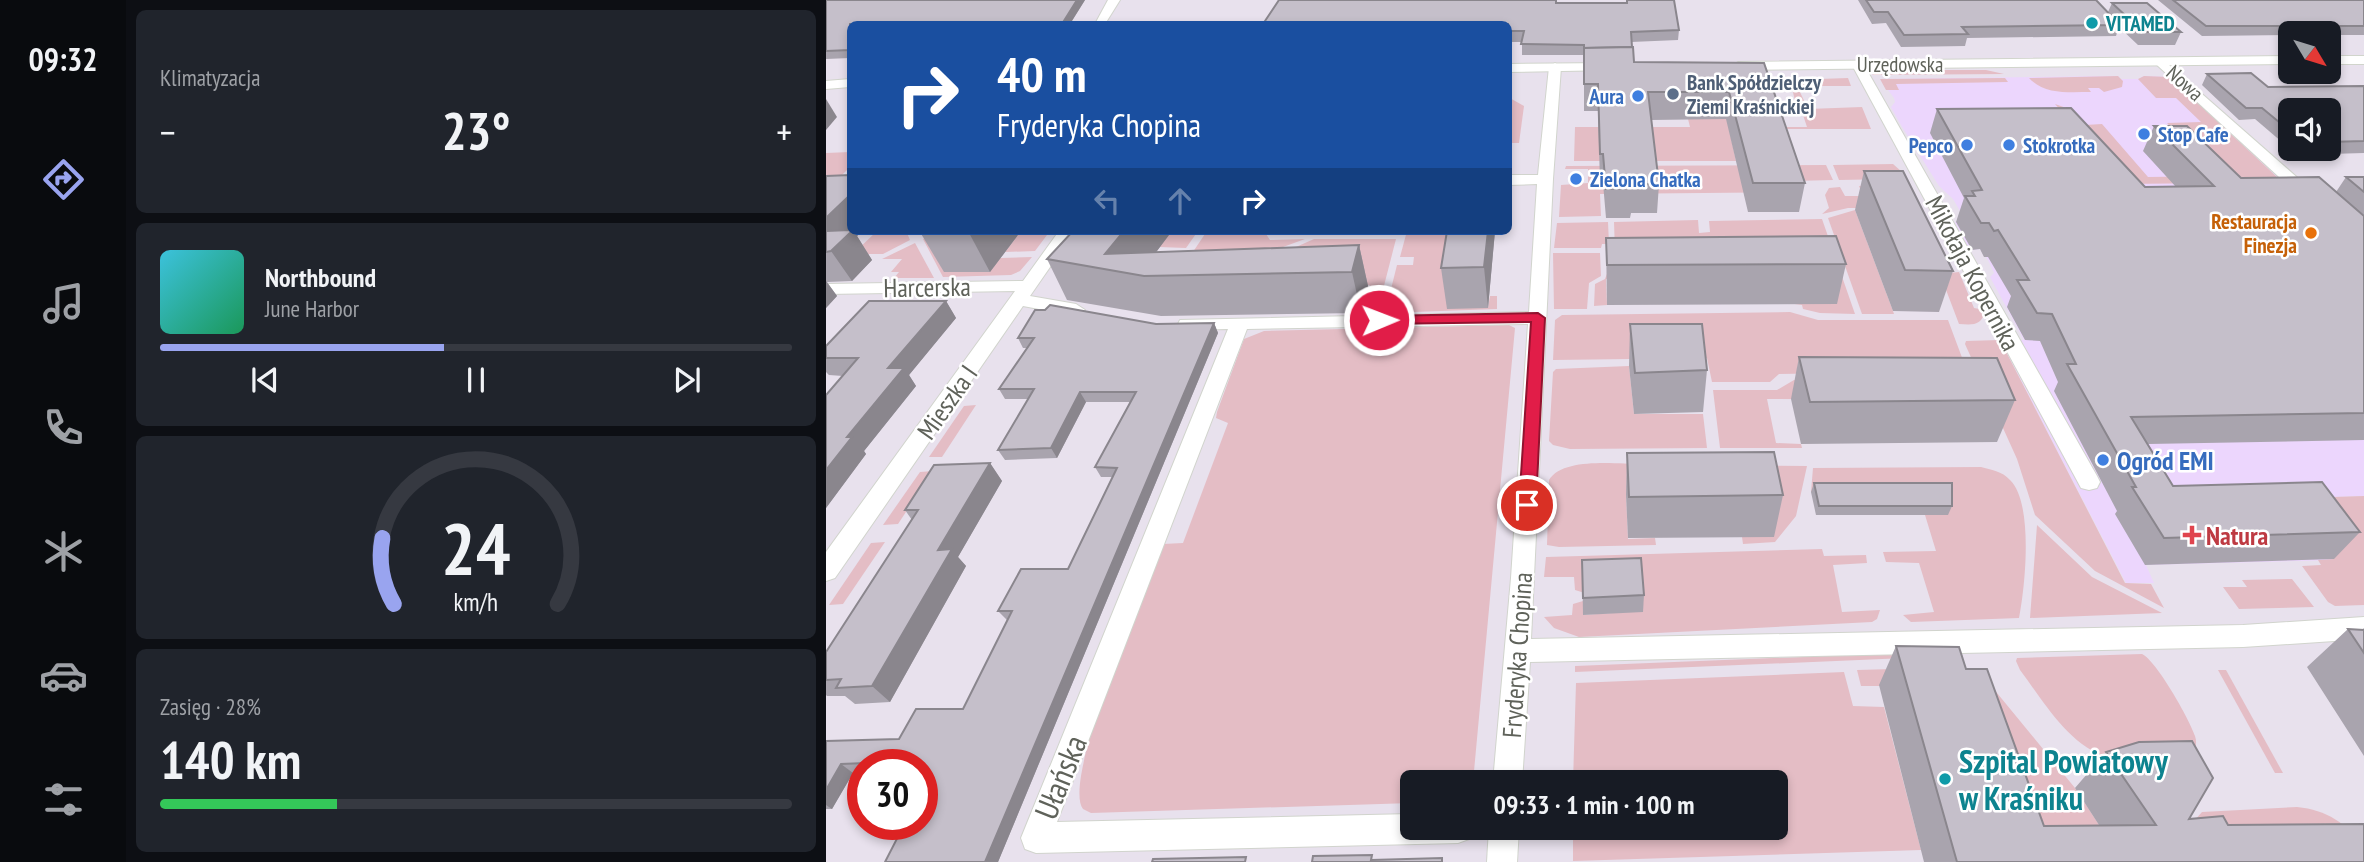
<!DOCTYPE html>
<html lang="pl">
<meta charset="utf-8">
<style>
:root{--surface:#171b24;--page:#20242c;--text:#f1f3f6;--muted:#9ea1a6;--line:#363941;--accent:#99a4ef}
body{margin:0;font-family:"PT Sans Narrow",sans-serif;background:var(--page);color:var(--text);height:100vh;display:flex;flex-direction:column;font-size:26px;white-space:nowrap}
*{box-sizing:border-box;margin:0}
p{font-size:23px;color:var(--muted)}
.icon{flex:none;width:38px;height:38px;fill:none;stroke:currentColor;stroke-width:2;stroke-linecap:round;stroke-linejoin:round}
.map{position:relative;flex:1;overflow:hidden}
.details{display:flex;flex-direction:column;gap:10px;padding:10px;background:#0d0f14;width:700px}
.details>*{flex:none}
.banner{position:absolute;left:21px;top:21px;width:665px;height:214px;border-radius:10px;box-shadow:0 4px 10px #0003;background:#1a4fa0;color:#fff;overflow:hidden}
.needle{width:46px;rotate:128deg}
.tools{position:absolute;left:1452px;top:21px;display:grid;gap:14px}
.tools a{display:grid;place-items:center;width:63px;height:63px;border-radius:10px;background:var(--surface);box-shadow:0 4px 10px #0003;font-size:35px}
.speed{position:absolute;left:21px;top:749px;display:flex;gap:14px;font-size:35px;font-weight:700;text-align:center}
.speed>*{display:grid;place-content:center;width:91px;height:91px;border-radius:50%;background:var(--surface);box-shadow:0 4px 10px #0003;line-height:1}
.speed .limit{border:10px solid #d22;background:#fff;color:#111}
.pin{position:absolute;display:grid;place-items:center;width:60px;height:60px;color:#fff;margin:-30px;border:4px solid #fff;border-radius:50%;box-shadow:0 2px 7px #0007}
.me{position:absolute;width:77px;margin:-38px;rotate:89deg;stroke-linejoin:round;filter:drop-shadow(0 0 5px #0008)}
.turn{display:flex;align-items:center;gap:24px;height:147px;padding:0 35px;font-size:32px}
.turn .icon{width:91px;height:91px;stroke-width:2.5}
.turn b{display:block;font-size:49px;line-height:60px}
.lanes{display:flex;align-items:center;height:66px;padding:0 35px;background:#0003;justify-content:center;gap:35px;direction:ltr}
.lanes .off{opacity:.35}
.big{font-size:52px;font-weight:600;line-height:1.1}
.details .tile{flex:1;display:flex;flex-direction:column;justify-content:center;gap:10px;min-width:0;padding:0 24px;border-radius:10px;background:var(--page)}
.details .dial{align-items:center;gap:0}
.dial svg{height:182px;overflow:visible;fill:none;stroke:var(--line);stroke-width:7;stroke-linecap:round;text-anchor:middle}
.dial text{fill:var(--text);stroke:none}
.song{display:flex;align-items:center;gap:21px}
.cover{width:84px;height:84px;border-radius:10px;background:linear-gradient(135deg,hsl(190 70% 55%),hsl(150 70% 35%))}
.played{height:7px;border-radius:4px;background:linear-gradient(90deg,var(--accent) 45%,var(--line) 45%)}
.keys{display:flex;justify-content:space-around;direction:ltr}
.heat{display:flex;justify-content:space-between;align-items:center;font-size:38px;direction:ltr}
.charge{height:10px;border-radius:5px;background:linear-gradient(90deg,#34c759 28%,var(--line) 0)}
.trip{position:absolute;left:574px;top:770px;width:388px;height:70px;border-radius:10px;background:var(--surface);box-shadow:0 4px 10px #0003;font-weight:600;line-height:70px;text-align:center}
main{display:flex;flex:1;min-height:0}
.menu{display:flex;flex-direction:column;width:126px;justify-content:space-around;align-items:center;background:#090b0e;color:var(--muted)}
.menu .icon{width:49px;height:49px}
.menu .active{color:var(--accent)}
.menu b{font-size:32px;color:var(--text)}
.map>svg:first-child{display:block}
.commercial{fill:#ecd6fd}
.green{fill:#e4bdc5}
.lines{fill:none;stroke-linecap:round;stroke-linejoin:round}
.street-casing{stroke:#d1d4cd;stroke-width:2}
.secondary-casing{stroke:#d1d5cc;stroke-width:2}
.street{fill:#fff;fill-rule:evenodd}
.secondary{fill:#fff;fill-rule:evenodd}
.wall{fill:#a9a4ae;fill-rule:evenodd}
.shaded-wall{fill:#8a868d}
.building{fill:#c5bfca;stroke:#8a868d;stroke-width:2}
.route{fill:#e11d48;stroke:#92132f;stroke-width:2}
.culture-dot{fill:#0f9aa8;stroke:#fff;stroke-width:2.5}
.service-dot{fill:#5c6f8a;stroke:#fff;stroke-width:2.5}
.shop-dot{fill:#3f7fe0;stroke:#fff;stroke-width:2.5}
.food-dot{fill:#e8710a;stroke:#fff;stroke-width:2.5}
.health-dot{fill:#e0444e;stroke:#fff;stroke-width:2.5}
.labels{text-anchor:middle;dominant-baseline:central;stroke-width:5;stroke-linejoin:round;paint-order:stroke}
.far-culture-label{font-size:21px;font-weight:bold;fill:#0d838f;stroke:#fff;text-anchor:start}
.far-street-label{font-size:21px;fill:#5f625a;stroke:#fff}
.far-service-label{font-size:21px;font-weight:bold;fill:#4e5e75;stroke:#fff;text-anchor:start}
.far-shop-label{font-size:21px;font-weight:bold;fill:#366cbe;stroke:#fff;text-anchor:start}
.far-food-label{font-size:21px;font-weight:bold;fill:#c56008;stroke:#fff;text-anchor:end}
.street-label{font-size:26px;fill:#5f625a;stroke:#fff}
.shop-label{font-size:26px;font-weight:bold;fill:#366cbe;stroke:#fff;text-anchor:start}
.health-label{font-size:26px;font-weight:bold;fill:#be3a42;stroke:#fff;text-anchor:start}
.near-culture-label{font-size:32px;font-weight:bold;fill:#0d838f;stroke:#fff;text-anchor:start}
.near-street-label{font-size:32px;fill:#5f625a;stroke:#fff}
</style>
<main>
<nav class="menu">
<b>09:32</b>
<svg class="icon active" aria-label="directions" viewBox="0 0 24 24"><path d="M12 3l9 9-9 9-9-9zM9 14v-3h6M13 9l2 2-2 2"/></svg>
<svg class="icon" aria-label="music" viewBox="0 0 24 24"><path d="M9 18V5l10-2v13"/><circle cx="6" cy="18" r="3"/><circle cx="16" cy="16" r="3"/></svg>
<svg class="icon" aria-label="phone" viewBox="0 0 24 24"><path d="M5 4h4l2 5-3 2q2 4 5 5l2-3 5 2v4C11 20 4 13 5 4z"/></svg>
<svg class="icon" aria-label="climate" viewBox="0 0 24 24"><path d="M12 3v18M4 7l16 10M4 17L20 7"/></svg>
<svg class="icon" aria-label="car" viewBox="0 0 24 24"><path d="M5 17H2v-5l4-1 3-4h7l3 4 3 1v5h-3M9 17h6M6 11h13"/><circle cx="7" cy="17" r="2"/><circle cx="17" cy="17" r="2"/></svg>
<svg class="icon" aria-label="filters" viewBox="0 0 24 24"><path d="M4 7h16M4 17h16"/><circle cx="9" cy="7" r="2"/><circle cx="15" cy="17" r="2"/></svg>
</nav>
<section class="details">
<div class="tile"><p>Klimatyzacja</p>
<div class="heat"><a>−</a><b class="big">23°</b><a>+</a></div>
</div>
<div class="tile">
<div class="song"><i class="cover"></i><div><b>Northbound</b><p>June Harbor</p></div></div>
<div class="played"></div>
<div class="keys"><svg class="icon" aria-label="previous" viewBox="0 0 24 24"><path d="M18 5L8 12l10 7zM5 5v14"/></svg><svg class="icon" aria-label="pause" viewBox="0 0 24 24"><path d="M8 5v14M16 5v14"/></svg><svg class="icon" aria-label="next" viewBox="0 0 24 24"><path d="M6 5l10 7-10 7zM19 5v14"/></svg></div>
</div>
<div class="tile dial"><svg viewBox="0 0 100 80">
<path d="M14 69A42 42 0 1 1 86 69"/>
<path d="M14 69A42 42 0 0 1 9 40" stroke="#99a4ef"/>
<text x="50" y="56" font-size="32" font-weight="700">24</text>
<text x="50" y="72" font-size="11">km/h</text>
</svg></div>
<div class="tile"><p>Zasięg · 28%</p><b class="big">140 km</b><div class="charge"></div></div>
</section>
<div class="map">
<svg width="1538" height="862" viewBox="0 0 1538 862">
<rect width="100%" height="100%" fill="#e8e1ed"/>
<polygon class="commercial" points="1292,76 1295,79 1312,79 1318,76 1344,77 1455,180 1538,263 1538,496 1476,498 1508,560 1320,565 1328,583 1300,583 1174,340 1198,340 1164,277 1168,273 1162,260 1154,249 1144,250 1129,222 1140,221 1127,199 1113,186 1075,125 1065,107 1069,102 1068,98 1054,79"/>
<g class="green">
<polygon points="1055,70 1160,70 1178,74 1046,75"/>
<path d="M1292,76L1297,81L1296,87L1278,92L1273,88H1262L1265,92C1243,92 1219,95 1203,78Z"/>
<polygon points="1318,76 1344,77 1452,178 1394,183 1299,184 1229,104 1246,110 1259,125 1276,124 1322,177 1392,176 1341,123 1375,122 1350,98 1330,98 1312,79"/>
<polygon points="1022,78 1025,86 987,86 988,91 974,92 982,109 1036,107 1045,129 903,129 910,161 748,161 749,127 864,127 862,119 954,118 957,127 981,127 975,109 971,109 964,80"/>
<polygon points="1179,78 1182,82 1070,84 1073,90 1060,90 1054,79"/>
<polygon points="682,97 698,106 693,143 683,143"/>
<polygon points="24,152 24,167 10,181 0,175 0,153"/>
<polygon points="1067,164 1076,172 1066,179 1013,180 1007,165"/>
<polygon points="1000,165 1007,180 967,181 967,192 774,194 775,216 733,217 735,185 762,183 762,169 739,169 740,166"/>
<polygon points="1057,185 1066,208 1022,208 996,214 1003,208 999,195 1003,188 1014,187 1019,196 1037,196 1033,186"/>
<polygon points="1029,210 1067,311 1068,314 1036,314 1002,218"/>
<polygon points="996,219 1029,314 994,313 977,309 976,305 780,279 781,305 768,306 769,284 779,279 789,252 788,222 872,220 873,233 884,232 883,221"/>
<polygon points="782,222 783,244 776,244 775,248 728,248 731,223"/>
<polygon points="51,231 80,231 84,240 57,254 27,254"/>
<polygon points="113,231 174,258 206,257 194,271 185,275 117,277 97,239"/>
<polygon points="195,231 224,231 209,251 179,252"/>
<polygon points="346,231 372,231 360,248 333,247"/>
<polygon points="381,231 438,231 444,240 479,239 342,289"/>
<polygon points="581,231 632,231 662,308 664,296 671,296 671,309 559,313 571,265 587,265 588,257 574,257"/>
<polygon points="488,239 570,239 551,313 537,313 544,285 355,290 434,263"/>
<polygon points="89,243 108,278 68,278 73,272 65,272 76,259 56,259"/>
<polygon points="727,253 774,253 775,276 763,283 761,309 728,309"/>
<path d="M1133,272L1148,308L1159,310C1156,326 1147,325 1133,324L1114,274Z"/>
<polygon points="964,312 992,320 1122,320 1141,371 953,374 944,382 886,382 881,358 727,360 729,320 736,315"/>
<path d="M683,325L689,328L647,782H586V803L265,813L257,809C235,780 321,584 337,544L357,543L402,423L390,418L391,412L418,339L438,331Z"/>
<polygon points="1174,340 1299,583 1325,584 1338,608 1269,571 1209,515 1191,459 1139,344 1140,341"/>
<polygon points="803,366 808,414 877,414 881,448 744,449 727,445 723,441 727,372 730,369"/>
<polygon points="1144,378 1154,400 941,399 950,443 975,444 976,448 894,448 887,390 951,390 968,380"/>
<polygon points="150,405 116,457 103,457 138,406"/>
<path d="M815,464L981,466L970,516L949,542L917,544L916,537H948L800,495L802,539L829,538L830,545L733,547L721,545L723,480C737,457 790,464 815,464Z"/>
<path d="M1155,467C1165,470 1176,471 1184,480C1208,503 1199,588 1193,618L1085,622L1077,615L1108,612L1093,563L1060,562L1057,552L1110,551L1092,492H985L987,468Z"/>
<polygon points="107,471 72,524 57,525 94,472"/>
<polygon points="1538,496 1538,605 1509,606 1502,602 1476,566 1495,565 1492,560 1508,559 1475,498"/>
<polygon points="1211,525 1266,577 1336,613 1204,618"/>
<polygon points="59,542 17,604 3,605 45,543"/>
<polygon points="996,549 998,556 1040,555 1041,563 1007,565 1016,612 1054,610 1051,619 1046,622 753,637 728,628 718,617 746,615 747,604 757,601 757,615 817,611 749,590 748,577 718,577 720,557"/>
<polygon points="1466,579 1488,607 1413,609 1397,587 1421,587 1416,580"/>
<polygon points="1125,651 1126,656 749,672 749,666"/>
<path d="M1316,654C1330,660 1364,720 1369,736C1371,742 1370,747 1368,753L1277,756C1240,741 1218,702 1194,670L1190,661L1191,658Z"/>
<polygon points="1102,668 1162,682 1249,788 1290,851 1205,859 1112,686 1035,686 1031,670"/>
<polygon points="1392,670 1400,670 1457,773 1449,773"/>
<polygon points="1018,672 1027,706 1058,707 1095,850 747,861 747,828 950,828 950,782 747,782 750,683"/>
<path d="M1471,807C1501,810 1520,823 1538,847L1368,821L1376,812Z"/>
</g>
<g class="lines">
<g class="street-casing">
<g id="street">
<polygon points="282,0 294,0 279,24 269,24"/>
<polygon points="1335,58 1490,194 1492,197 1490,200 1478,200 1331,65 1331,59"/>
<polygon points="1032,61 1038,65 1271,476 1274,482 1271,488 1263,490 1255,488 1026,65"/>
<polygon points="729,63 735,67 727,179 705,639 1417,625 1538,617 1538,639 1417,647 704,662 696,782 667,782 685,578 702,324 421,329 231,822 586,814 586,828 647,828 643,839 632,843 210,853 199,849 195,838 402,329 361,330 354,328 352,324 354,320 703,312 711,184 682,185 682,175 712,175 723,67"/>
<polygon points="233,231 249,231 204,296 250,304 259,310 250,316 197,306 9,578 0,581 0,552 189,291 0,294 0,284 197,281"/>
<polygon points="663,828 693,828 691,862 661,862"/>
</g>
</g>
<g class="secondary-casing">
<g id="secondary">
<polygon points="1465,56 1465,64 912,70 906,66 912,62"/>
<rect x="1503" y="56" width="35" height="8"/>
<polygon points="785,63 789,64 789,70 682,72 682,64"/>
<polygon points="24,79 24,87 0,89 0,81"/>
</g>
</g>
<use href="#street" class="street"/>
<use href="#secondary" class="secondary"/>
</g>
<g class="wall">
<polygon points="0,0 259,0 244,24 24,24 24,58 0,59"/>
<polygon points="800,0 848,0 853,30 852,40 805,42 808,62 938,63 979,183 973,212 922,212 900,119 825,120 833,184 831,213 805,213 804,218 780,218 777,183 774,183 772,111 758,111 758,55 696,55 696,42 682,42 682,24 730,3 800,3"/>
<polygon points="1032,0 1270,0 1282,12 1286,3 1355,32 1349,45 1312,45 1293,27 1290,36 1141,38 1139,46 1075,47 1060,23 1046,24"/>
<polygon points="1332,0 1538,0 1538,35 1503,35 1503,33 1465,33 1465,35 1376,36"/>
<path d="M1381,74L1442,87L1538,86V153L1471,155L1429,119L1413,120L1376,85ZM1465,110H1503V149H1465Z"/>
<polygon points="1111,109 1319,187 1350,187 1317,151 1328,126 1415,178 1510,192 1520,177 1538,177 1538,440 1322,444 1347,486 1534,532 1508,559 1319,565 1289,514 1291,511 1228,391 1232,382 1214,341 1199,340 1181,307 1185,296 1162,257 1158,257 1154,249 1146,250 1130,222 1138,198 1104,133"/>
<polygon points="1038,171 1127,271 1113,312 1067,311 1029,210"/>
<polygon points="0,176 24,231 36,231 31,236 46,260 26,281 1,282 11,296 0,308"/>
<polygon points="195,231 164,272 118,272 94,232"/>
<polygon points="346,231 330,252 533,245 542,286 535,313 335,316 241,300 221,259"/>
<polygon points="669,231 662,308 621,309 615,268"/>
<polygon points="780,238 1020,264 1011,304 781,305"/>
<polygon points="120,301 130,318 83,375 90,386 38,451 40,454 0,508 0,395 17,376 3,375 0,372 0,346"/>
<polygon points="224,305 330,324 388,323 392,333 172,862 59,862 76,829 70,825 71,824 96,824 96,765 37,765 37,772 27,773 6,809 0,809 0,741 73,739 90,709 137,709 181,620 172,611 195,569 242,569 286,477 275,477 269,467 304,402 260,402 231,458 179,460 172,450 202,399 179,399 173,389 201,348 197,348 192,338 209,310 219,310"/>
<polygon points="804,324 881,370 877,412 808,414 803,366"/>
<polygon points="973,357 1189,400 1171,442 975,444 965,399"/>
<polygon points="801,453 957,495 948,537 802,538 800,495"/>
<polygon points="164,463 176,481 132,557 140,566 64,702 29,704 19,696 1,696 0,695 0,652 86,520 79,510"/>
<polygon points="988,483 1126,506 1122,515 990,515 985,492"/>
<polygon points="756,560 818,595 817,612 757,615"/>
<polygon points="1538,628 1538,756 1481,667 1522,629 1536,630"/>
<polygon points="1070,646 1140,669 1218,826 1273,825 1249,788 1280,752 1363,819 1402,825 1538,862 1098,862 1053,685"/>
</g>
<g class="shaded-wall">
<polygon points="251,0 259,0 244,24 236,24"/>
<polygon points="0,99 11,117 0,130"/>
<polygon points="24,195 24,231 36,231 31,236 46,260 26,281 5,251 0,251 0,218"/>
<polygon points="142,231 195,231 164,272"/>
<polygon points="298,231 346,231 313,275 279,254"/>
<polygon points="662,231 669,231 662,308 658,267"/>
<polygon points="533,245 542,286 535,313 526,272"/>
<polygon points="0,281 11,296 0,308"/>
<polygon points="120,301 130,318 83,375 90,386 38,451 40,454 0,508 0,470 62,368"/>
<polygon points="388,323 392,333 172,862 159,862"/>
<polygon points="254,392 260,402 231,458 225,448"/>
<polygon points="164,463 176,481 132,557 140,566 64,702 46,686 112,550"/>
<polygon points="15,764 27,773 6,809 0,805 0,790"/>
</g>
<g class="building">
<polygon points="0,0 251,0 236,24 24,24 24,50 0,51"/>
<polygon points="453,0 730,0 730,3 801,3 801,0 848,0 853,30 805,32 806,47 758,48 758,45 695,44 698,31 682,31 682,24 437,24"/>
<polygon points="1040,0 1270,0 1294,25 1136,27 1142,34 1078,35 1062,12 1048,12"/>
<polygon points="1347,0 1538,0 1538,26 1380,26"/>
<polygon points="1286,3 1321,3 1355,32 1317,32"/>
<polygon points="807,47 808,62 938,63 979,183 927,183 903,92 822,92 833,184 805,184 805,188 780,189 777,154 774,154 772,84 758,84 758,48"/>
<polygon points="1425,73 1442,87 1538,86 1538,141 1503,142 1503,110 1465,110 1465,132 1436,108 1420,108 1381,74"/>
<polygon points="1245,108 1319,187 1388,186 1328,126 1361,126 1415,178 1493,177 1538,216 1538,413 1305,417 1347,486 1496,482 1534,532 1338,538 1306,487 1310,487 1241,364 1250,364 1226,314 1211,313 1191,280 1203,280 1172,230 1168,231 1163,223 1155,223 1139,196 1149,196 1146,191 1156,190 1111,109"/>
<polygon points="1038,171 1077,171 1127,271 1079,270"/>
<polygon points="24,175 24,195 0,218 0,176"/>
<polygon points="1520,177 1538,177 1538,192"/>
<polygon points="24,230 26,231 5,251 0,252 0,231"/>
<polygon points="94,231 142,231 94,232"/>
<polygon points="247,231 298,231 279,254 533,245 526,272 318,276 221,259"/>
<polygon points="621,231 662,231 658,267 615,268"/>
<polygon points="1010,236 1020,264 781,265 780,238"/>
<polygon points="43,301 120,301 62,368 78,368 21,437 26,437 0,470 0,395 32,358 0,358 0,346"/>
<polygon points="224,305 330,324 388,323 159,862 59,862 77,827 70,825 71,824 96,824 96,765 88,765 90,761 15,764 0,790 0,741 73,739 90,709 137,709 186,611 172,611 195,569 242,569 291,468 269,467 310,392 254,392 225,448 172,450 208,389 173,389 208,338 192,338 209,310 219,310"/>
<polygon points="804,324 876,324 881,370 809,373"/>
<polygon points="973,357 1171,358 1189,400 984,402"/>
<polygon points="948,452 957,495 803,497 801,453"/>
<polygon points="164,463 112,550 126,549 46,686 10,688 15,679 0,680 0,652 92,510 79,510 108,465"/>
<polygon points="988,483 1126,483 1126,506 993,506"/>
<polygon points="815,558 818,595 757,598 756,560"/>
<polygon points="1522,629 1538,630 1538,653"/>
<polygon points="1070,646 1133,647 1140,669 1161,669 1218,826 1330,825 1280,752 1313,742 1366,741 1387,778 1363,819 1397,816 1402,825 1538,824 1538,862 1131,862"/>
<polygon points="546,855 545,860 616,858 616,862 486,862 487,856"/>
<polygon points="420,857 419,862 326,862 327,859"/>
</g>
<polygon class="route" points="712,313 719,318 710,505 707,510 695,510 693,505 705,322 553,324 546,320 553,316"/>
<g class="culture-dot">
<circle cx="1266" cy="23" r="7"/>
<circle cx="1119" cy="779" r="7"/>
</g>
<circle class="service-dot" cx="847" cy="94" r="7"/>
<g class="shop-dot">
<circle cx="812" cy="96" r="7"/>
<circle cx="1318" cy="134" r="7"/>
<circle cx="1141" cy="145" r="7"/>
<circle cx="1183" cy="145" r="7"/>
<circle cx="750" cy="179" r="7"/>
<circle cx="1277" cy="460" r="7"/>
</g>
<circle class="food-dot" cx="1485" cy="233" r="7"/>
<path class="health-dot" d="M1362.5 524.5h7v7h7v7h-7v7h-7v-7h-7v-7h7z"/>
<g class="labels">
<g class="far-culture-label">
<text x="1280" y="23">VITAMED</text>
</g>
<g class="far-street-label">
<text x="1074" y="64">Urzędowska</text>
<text transform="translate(1359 83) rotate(42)">Nowa</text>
</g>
<g class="far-service-label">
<text x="861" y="82">Bank Spółdzielczy<tspan x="861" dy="24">Ziemi Kraśnickiej</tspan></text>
</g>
<g class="far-shop-label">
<text x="798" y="96" text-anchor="end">Aura</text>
<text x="1332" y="134">Stop Cafe</text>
<text x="1127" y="145" text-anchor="end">Pepco</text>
<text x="1197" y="145">Stokrotka</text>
<text x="764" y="179">Zielona Chatka</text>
</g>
<g class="far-food-label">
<text x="1471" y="221">Restauracja<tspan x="1471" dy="24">Finezja</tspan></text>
</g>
<g class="street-label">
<text transform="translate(1147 273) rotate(62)">Mikołaja Kopernika</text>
<text transform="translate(101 287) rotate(-1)">Harcerska</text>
<text transform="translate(121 402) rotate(-55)">Mieszka I</text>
<text transform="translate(691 655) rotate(-86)">Fryderyka Chopina</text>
</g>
<g class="shop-label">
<text x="1291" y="460">Ogród EMI</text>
</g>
<g class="health-label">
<text x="1380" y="535">Natura</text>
</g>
<g class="near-culture-label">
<text x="1133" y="761">Szpital Powiatowy<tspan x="1133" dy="37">w Kraśniku</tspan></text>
</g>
<g class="near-street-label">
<text transform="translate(234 777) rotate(-68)">Ułańska</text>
</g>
</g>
</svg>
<div class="tools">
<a><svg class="needle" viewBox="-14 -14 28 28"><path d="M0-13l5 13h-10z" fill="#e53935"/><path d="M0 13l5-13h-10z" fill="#9ea1a6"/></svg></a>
<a><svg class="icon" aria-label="sound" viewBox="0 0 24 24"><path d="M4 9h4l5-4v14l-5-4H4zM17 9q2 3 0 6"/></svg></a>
</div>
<div class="speed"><div class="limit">30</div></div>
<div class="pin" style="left:701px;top:505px;background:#d93025"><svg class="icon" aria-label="arrive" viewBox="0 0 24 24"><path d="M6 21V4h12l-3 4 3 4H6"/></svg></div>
<svg class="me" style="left:553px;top:320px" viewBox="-20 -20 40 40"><circle r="17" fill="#e11d48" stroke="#fff" stroke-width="3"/><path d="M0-11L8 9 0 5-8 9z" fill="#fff"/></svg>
<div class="trip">09:33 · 1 min · 100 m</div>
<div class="banner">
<div class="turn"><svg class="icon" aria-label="right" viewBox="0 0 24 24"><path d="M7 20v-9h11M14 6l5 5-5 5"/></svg><div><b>40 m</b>Fryderyka Chopina</div></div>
<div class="lanes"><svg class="icon off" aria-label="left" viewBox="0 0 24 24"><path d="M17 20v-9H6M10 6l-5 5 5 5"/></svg><svg class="icon off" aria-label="ahead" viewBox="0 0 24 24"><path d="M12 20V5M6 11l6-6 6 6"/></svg><svg class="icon" aria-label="right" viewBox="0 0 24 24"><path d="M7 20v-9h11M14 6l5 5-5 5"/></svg></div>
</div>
</div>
</main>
